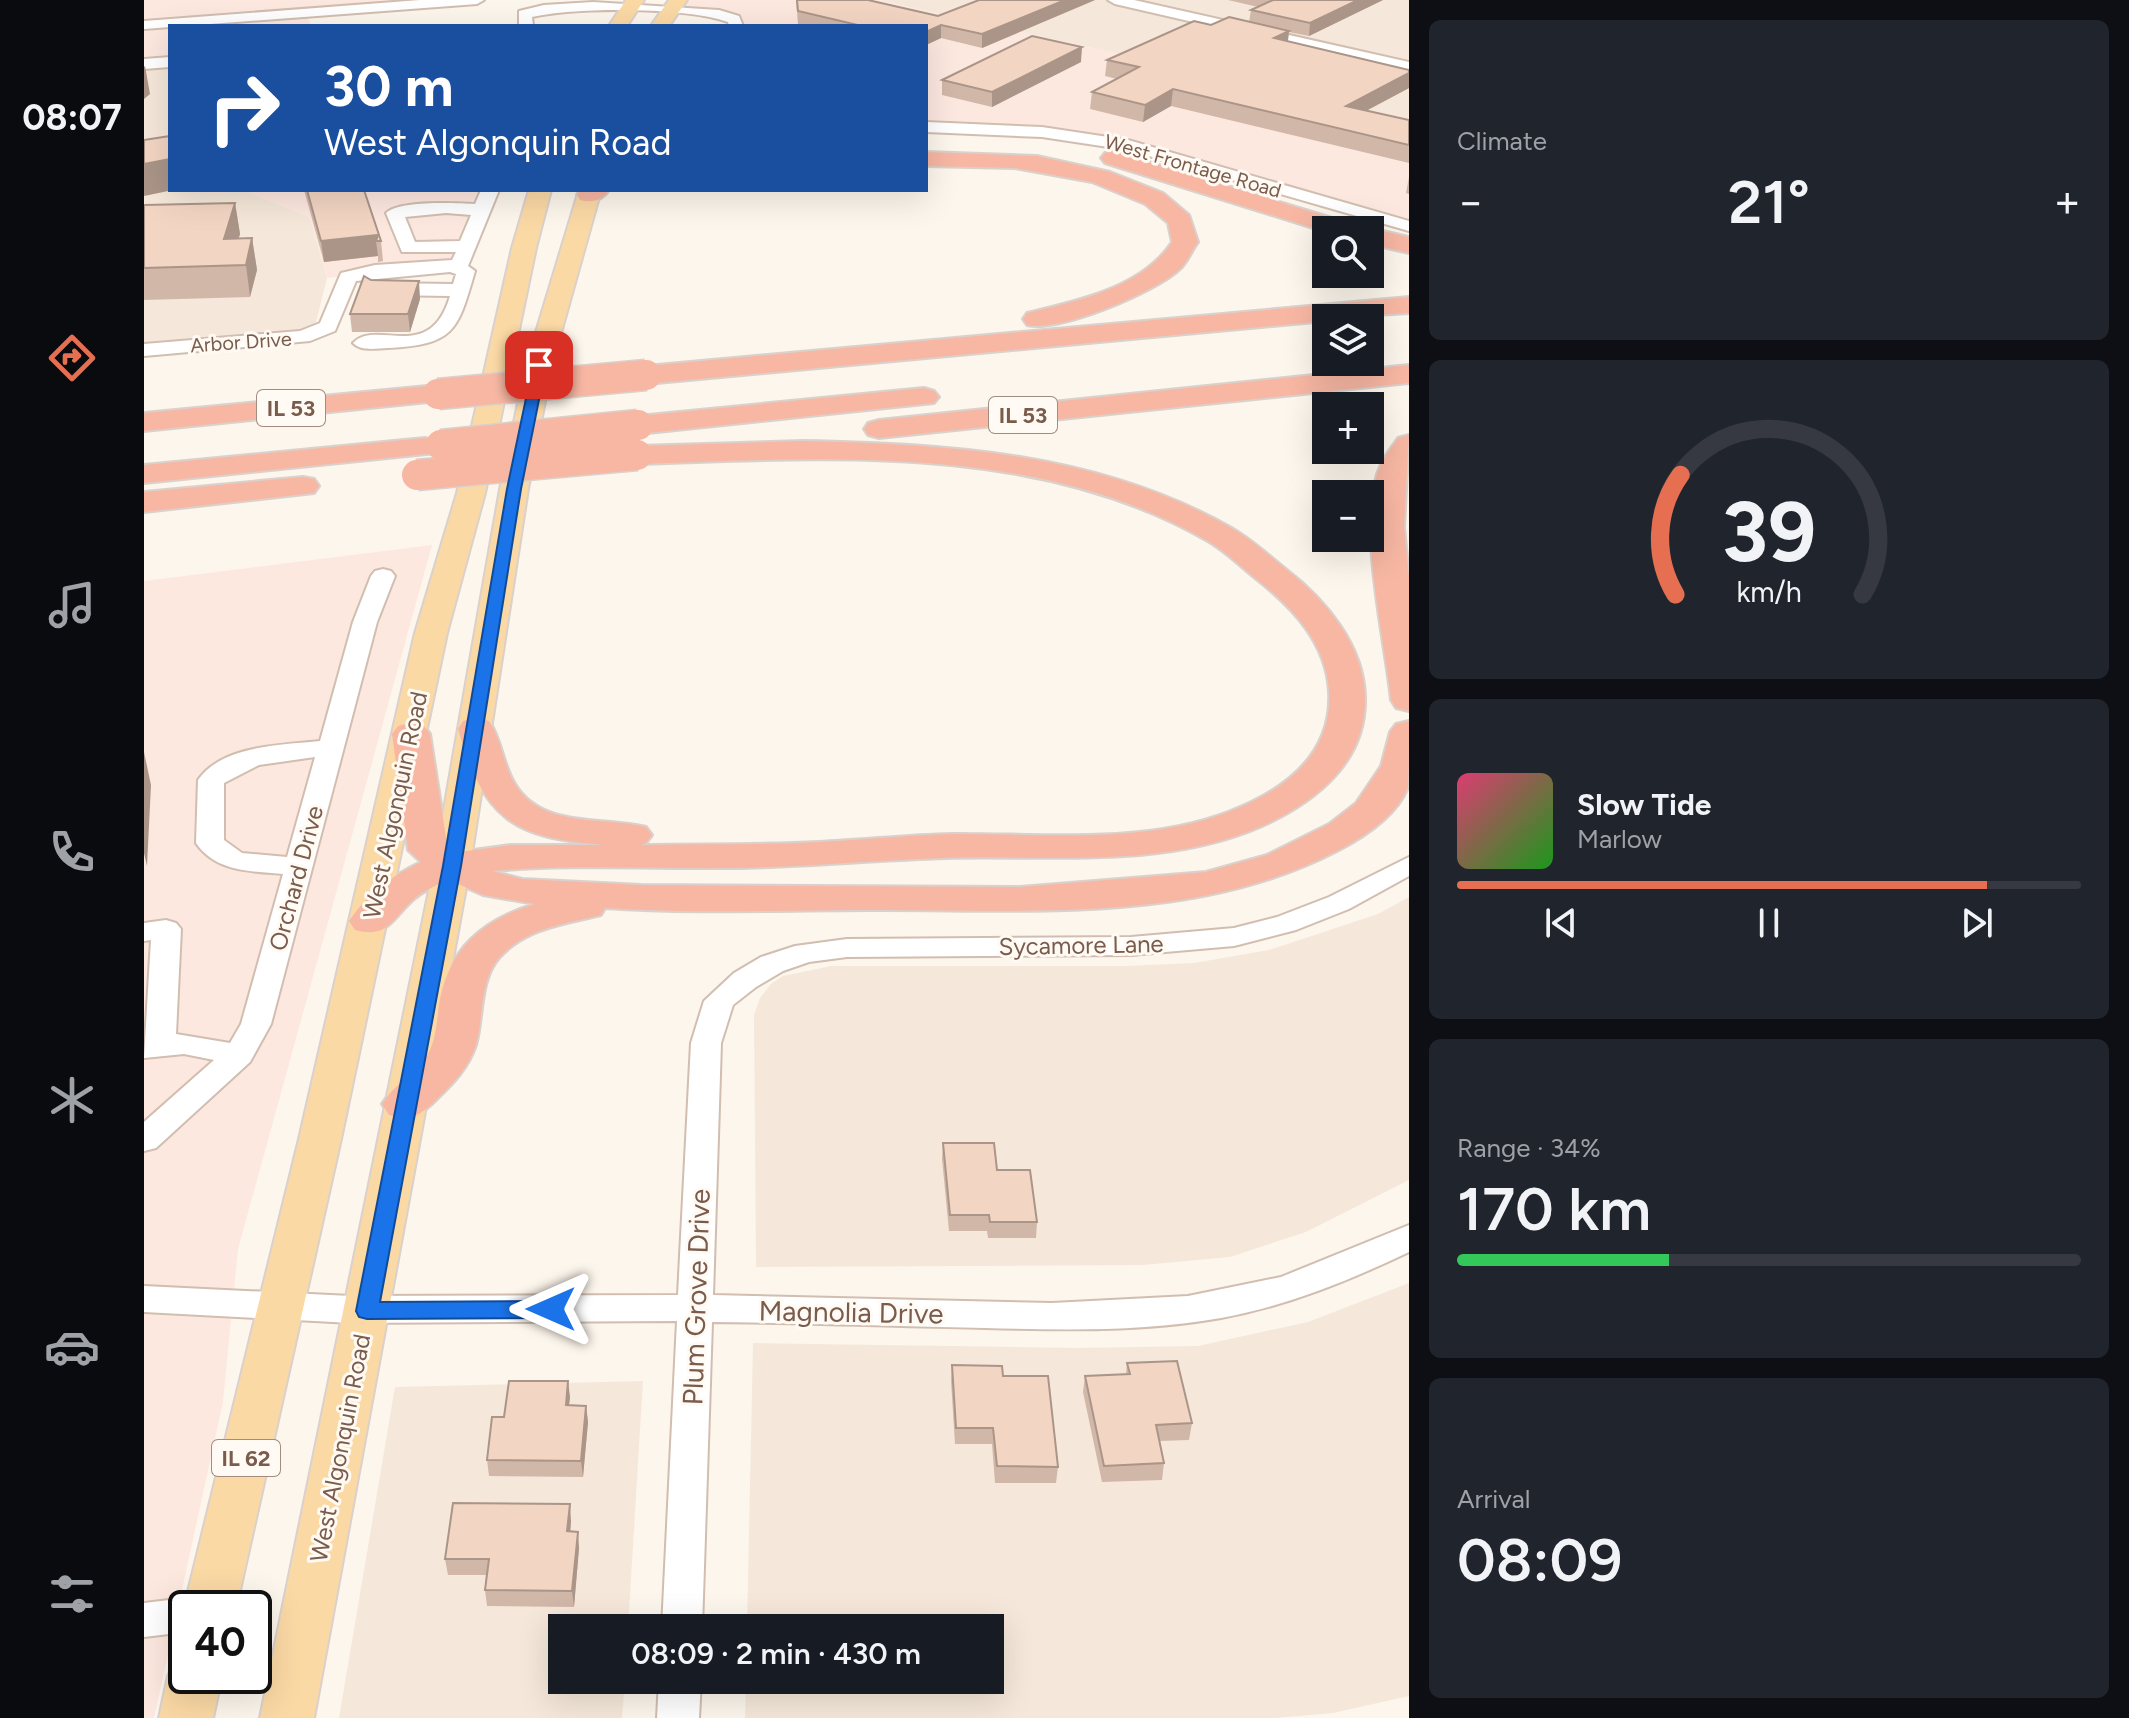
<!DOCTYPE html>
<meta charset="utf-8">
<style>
:root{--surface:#171b24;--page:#20242c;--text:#f1f3f6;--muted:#9ea1a6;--line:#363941;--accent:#e76f51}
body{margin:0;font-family:Figtree,sans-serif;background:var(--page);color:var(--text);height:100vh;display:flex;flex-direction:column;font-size:30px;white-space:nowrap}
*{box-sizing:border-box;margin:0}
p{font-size:26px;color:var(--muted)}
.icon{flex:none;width:44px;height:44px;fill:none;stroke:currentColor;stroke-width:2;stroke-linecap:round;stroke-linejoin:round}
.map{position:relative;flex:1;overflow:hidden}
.sheet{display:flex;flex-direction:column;gap:20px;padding:20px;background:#0d0f14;width:720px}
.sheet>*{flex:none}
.hud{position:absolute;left:24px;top:24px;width:760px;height:168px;border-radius:0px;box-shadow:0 8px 32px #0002;background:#1a4fa0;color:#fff;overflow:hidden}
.tools{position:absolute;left:1168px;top:216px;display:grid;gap:16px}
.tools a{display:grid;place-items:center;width:72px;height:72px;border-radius:0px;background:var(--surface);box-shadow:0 8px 32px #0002;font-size:40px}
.speed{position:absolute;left:24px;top:1590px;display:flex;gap:16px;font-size:40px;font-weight:700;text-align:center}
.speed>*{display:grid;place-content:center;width:104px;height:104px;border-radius:50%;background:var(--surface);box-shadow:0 8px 32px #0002;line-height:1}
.speed .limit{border:4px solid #111;border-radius:12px;background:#fff;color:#111}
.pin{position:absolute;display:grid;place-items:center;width:68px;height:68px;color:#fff;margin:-34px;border-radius:16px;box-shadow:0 4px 12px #0006}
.me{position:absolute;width:88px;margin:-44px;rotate:270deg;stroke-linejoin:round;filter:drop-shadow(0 0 6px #0008)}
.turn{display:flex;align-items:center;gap:28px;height:168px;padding:0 24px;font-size:36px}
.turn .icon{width:104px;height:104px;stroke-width:2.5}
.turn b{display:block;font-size:56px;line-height:68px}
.big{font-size:60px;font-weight:600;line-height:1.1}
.sheet .tile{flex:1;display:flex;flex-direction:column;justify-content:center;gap:12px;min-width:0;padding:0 28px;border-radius:12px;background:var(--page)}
.sheet .dial{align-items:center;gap:0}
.dial svg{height:208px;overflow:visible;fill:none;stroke:var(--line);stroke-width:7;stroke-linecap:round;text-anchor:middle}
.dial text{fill:var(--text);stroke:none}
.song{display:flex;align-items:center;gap:24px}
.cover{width:96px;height:96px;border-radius:12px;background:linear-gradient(135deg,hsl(340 70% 55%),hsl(120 70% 35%))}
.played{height:8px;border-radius:4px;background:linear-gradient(90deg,var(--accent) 85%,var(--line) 85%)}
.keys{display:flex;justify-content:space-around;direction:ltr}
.heat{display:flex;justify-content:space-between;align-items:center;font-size:44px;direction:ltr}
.charge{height:12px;border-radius:6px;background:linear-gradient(90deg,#34c759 34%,var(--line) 0)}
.trip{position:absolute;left:404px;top:1614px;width:456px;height:80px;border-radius:0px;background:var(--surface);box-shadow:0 8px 32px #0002;font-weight:600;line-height:80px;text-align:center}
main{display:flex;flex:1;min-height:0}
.tabs{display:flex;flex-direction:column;width:144px;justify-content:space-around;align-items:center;background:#090b0e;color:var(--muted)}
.tabs .icon{width:56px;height:56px}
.tabs .active{color:var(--accent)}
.tabs b{font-size:36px;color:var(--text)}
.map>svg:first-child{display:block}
.residential{fill:#f5e8da}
.commercial{fill:#fde8e0}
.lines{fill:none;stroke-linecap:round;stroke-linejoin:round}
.minor-casing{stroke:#d1beb0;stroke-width:4}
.major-casing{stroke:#dad1cd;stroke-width:4}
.highway-casing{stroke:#dad1cd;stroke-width:4}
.minor{fill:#fff;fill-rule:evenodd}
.major{fill:#fbd9a5;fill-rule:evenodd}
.highway{fill:#f7b7a3;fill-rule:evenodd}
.highway-bridge-casing{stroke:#dad1cd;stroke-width:33;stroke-linecap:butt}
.highway-bridge{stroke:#f7b7a3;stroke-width:30}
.wall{fill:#d1b7a8}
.shaded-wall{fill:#aa9588}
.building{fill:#f3d5c3;stroke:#aa9588;stroke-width:2}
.route{fill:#1a73e8;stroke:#114b97;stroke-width:2}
.labels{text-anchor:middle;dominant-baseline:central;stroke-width:6;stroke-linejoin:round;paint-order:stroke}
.far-street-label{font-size:20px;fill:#7a5c4d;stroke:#fffaf3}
.shield{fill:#fffaf3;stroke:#a28b7f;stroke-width:2}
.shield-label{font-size:22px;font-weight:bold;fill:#7a5c4d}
.street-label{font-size:24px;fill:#7a5c4d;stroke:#fffaf3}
.near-street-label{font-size:28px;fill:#7a5c4d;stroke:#fffaf3}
</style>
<main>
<nav class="tabs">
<b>08:07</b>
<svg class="icon active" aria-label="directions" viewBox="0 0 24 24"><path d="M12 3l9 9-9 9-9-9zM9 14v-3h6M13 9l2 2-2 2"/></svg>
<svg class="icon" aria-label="music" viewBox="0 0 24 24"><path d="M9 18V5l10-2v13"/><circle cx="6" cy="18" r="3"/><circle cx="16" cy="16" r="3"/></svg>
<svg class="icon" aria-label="phone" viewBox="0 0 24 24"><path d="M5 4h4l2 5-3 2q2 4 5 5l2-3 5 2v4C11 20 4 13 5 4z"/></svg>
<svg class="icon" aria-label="climate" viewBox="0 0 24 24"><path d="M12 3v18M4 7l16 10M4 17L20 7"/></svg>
<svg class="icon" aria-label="car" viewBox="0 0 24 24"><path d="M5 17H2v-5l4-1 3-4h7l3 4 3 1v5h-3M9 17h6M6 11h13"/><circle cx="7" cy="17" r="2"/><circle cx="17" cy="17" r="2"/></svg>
<svg class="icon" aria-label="filters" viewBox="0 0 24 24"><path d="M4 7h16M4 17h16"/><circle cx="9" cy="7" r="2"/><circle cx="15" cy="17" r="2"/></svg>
</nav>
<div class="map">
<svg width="1265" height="1718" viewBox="0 0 1265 1718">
<rect width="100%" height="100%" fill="#fdf6ec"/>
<g class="residential">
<polygon points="734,0 1265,0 1265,119"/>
<polygon points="26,66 26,190 107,190 106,193 166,217 183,278 172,322 157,331 0,343 0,68"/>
<polygon points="1265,897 1265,1180 1162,1232 1086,1257 999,1265 612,1267 610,1015 616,998 627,984 639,976 687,966 981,966 1050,963 1125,950 1234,914"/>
<polygon points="1265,1283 1265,1696 1189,1713 1132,1718 601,1718 602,1680 846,1680 846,1628 603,1628 609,1343 932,1348 1054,1346 1164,1322"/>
<polygon points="499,1381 484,1628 418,1628 418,1680 481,1680 478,1718 195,1718 251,1387"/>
</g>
<g class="commercial">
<polygon points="0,0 304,0 162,12 167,26 26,26 26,55 0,57"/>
<polygon points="534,0 734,0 1265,119 1265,226 961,141 782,127 782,26 592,26 590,19 527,9"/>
<polygon points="107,190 346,190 316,264 183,278 166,217 105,193"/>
<polygon points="288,545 94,1249 79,1402 10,1718 0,1718 0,581"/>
</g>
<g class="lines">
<g class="minor-casing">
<g id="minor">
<polygon points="276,0 340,0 333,4 0,29 0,21"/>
<polygon points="964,0 990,0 1265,62 1265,72 971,4"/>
<path d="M449,2L575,10L595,16L599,26H585L584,22C540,7 434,7 388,17L389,26H375V11L400,5Z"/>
<polygon points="26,57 26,67 0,69 0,59"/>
<polygon points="782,122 898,127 984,140 1265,221 1265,231 984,150 898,137 782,132"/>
<path d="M337,190H355L324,266L331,271C314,329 312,345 244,348C233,348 218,352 209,343C233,318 286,365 306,296L237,295L228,289L237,283L309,284L312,274L306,272L212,281L191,331L166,341L0,356V344L156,331L176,323L197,273L231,265L308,260L312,252H258L242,213C256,200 311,203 331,204ZM302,213L327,215L316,241L271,242L261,217Z"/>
<path d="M239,569L247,571L251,576L233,622L127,1024L106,1062L12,1148L0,1151V1122L70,1060L40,1054L0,1058L7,940L0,941V923L22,920L32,923L37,929L32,1034L86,1043L97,1024L139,874C106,871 72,872 52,843L54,780C78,745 138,745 176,741L209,622L227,576L231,571ZM171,757L143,857L98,853L80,840V783L115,765Z"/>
<path d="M1265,857V876L1205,909L1152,930L1090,946L987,955L703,957L665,962L639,971L612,987L589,1005L577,1043L569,1295L908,1303L1044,1296L1137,1277L1265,1225V1252C1204,1281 1143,1306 1077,1318C999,1332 919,1330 841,1328C750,1326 659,1323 568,1322L558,1628H518L533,1321L207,1323L0,1312V1286L207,1296L534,1295L547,1043L560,1001L590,973L617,957L651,946L703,939L987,937L1090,928L1133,917L1185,897Z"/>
<polygon points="42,1598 56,1603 59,1608 42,1608 42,1632 0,1637 0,1603"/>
<polygon points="515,1680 557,1680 555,1718 513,1718"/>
</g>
</g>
<g class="major-casing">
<g id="major">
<polygon points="482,0 500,0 483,26 465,26"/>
<polygon points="525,0 543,0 525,26 507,26"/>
<polygon points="385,190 407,190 392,248 341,493 303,633 197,1139 92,1608 42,1608 42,1612 40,1608 155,1139 271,633 313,493 368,248"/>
<polygon points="435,190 457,190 408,365 384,489 326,866 170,1718 116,1718 290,866 356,489 382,365"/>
<polygon points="42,1656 42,1676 78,1676 69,1718 15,1718 24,1676 32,1659"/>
</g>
</g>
<g class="highway-casing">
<g id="highway">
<polygon points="969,151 1211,225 1215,230 1182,232 961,163 957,158 961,153"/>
<path d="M782,152L893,156L966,172L1019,193L1045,215L1054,242C1048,250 1044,261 1037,268C1014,291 915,333 883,325L879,319L883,313C933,301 998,288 1028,242L1024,223L1001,204L948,182L871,168L782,166Z"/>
<path d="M436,190H465C458,201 448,203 436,200L433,195Z"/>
<polygon points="1226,228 1265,237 1265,253 1226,244 1226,230 1219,230"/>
<polygon points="1265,297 1265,313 1182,318 1182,321 502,384 492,381 488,375 492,369 502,366"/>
<polygon points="1265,365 1265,383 735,438 724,435 720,429 724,423 735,420"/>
<polygon points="294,385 304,388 309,394 304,400 0,431 0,413"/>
<polygon points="780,388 790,391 795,397 790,403 494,434 483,431 479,425 483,419 494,416"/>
<path d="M1265,435L1260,527L1265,578V711L1252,708L1247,700C1241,639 1211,518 1237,464C1241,455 1249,446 1254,438Z"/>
<polygon points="281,438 292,441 296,447 292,453 0,483 0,465"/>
<path d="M659,441C806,444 953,453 1084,526C1105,537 1124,555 1143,570C1182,600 1220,646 1221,697C1223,763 1170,803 1116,827C1018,869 906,855 802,858C732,860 662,867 591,868C511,869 428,864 348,871L378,879L497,885L876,887L1062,872L1123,855L1185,824L1212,803L1237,766L1246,732L1252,724L1265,721C1265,737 1265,774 1264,787C1253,816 1218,838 1193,851C1050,925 884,909 728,910C639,910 550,914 461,908L457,915C421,924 382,928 356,957C335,980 340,1017 332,1045C325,1067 309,1084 293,1099C277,1115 267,1122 245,1115L238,1104C250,1084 272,1073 284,1054C292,1040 293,1020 295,1005C304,949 338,920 391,904L339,895L305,880C293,885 280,890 270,899C248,918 245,939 211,930L205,921C223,894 247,876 277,862L264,850L248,734L254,726L267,723L280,726L286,734L303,844L315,852L367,845H461C367,838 340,818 314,729L319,721L332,718L345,721C358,740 359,765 371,784C398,829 459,816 502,827L508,835L502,843L497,845C556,844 616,845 675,842C719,840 763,835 807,834C897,833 998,845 1084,812C1139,791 1189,756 1185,691C1182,642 1148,607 1111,578C1095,565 1080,550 1062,540C891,442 683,458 493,464L482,462L478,455L482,448L493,446Z"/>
<polygon points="159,477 170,479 175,486 170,493 0,512 0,492"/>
</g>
</g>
<use href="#minor" class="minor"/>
<use href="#major" class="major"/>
<use href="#highway" class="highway"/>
<g class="highway-bridge-casing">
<g id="highway-bridge">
<polyline points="294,394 502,375"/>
<polyline points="297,445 494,425"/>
<polyline points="273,475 493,455"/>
</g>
</g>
<use href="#highway-bridge" class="highway-bridge"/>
</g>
<g class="wall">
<polygon points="652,0 724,0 794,16 951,0 838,48 797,38 782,45 782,26 663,26 654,24"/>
<polygon points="1084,0 1239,0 1165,36 1145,32 1144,41 1265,70 1265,88 1222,111 1265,120 1265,163 1027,106 999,122 946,109 948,92 973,79 961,76 963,60 1067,25 1105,22 1107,10 1114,7"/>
<polygon points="937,62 848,107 798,95 798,80"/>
<polygon points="1265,177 1265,194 1262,193"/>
<polygon points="160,190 220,190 237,241 239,261 234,262 234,256 180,262"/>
<polygon points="91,203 96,234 94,239 108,238 113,270 106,297 0,300 0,205"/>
<polygon points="227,280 276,299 266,332 208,332 206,314"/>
<polygon points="799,1143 853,1170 893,1222 892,1238 844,1238 843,1231 805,1231 798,1159"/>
<polygon points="983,1363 1048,1423 1045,1440 1015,1441 1020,1463 1018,1480 958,1482 939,1392 941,1376 982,1374"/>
<polygon points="808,1365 859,1376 914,1467 912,1483 851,1483 848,1444 811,1444 807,1381"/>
<polygon points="426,1397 425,1405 442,1406 444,1422 439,1477 345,1476 343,1460 360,1417"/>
<polygon points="427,1521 426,1531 435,1548 430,1607 343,1606 341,1590 342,1575 304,1575 301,1559"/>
</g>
<g class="shaded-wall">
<polygon points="921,0 951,0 838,48 838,34"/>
<polygon points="1214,0 1239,0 1165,36 1166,23"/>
<polygon points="797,25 797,38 782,45 782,32"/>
<polygon points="1145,31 1143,47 1130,38"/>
<polygon points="938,47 937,62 848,107 848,92"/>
<polygon points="1,66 6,94 0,99 0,67"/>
<polygon points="1265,73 1265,88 1199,123 1202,106"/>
<polygon points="1029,89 1027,106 999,122 1001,105"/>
<polygon points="26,159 26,190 29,190 0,196 0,164"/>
<polygon points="91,203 96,234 86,265 80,239"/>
<polygon points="234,235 232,241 234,256 180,262 177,241"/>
<polygon points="108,238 113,270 106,297 102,265"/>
<polygon points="275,281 276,299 266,332 264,314"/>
<polygon points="0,752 7,785 3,866 0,853"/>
<polygon points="424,1381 426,1397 423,1422 422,1405"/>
<polygon points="442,1406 444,1422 439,1477 437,1461"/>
<polygon points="426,1504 427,1521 425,1548 423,1531"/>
<polygon points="434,1532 435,1548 430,1607 428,1591"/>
</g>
<g class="building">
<polygon points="653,0 724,0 794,16 835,0 921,0 838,34 797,25 782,32 782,26 713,26 714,25 654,11"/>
<polygon points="1129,0 1214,0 1166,23 1107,10"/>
<polygon points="1085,17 1145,31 1130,38 1265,70 1265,73 1202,106 1265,120 1265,145 1029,89 1001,105 948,92 995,67 963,60 1050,21 1067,25"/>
<polygon points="888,36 938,47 848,92 798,80"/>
<polygon points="26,136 26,159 0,164 0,140"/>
<polygon points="163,190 220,190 237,241 232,241 234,235 177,241"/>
<polygon points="91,203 80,239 108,238 102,265 0,268 0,205"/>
<polygon points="220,276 227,280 275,281 264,314 206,314"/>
<polygon points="799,1143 850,1143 853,1170 886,1170 893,1222 846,1222 845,1215 806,1215"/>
<polygon points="1033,1361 1048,1423 1012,1425 1020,1463 960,1466 941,1376 986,1374 983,1363"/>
<polygon points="808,1365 858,1366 859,1376 904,1376 914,1467 853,1466 849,1428 812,1428"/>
<polygon points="365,1381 424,1381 422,1405 442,1406 437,1461 343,1460 348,1417 360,1417"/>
<polygon points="309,1503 426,1504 423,1531 434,1532 428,1591 341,1590 345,1559 301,1559"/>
</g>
<polygon class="route" points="395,361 402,365 377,489 317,866 236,1302 407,1301 416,1303 419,1309 416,1315 407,1318 223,1319 215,1317 212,1311 299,866 363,489 389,365"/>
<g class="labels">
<g class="far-street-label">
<text transform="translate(1049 166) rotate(16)">West Frontage Road</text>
<text transform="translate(97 342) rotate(-4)">Arbor Drive</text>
</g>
<g class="shield">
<rect x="113" y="390" width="68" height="36" rx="6"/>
<rect x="845" y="397" width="68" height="36" rx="6"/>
<rect x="68" y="1440" width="68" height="36" rx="6"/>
</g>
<g class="shield-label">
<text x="147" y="408">IL 53</text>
<text x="879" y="415">IL 53</text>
<text x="102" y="1458">IL 62</text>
</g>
<g class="street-label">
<text transform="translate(251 805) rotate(-78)">West Algonquin Road</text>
<text transform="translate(152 878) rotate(-75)">Orchard Drive</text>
<text transform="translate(937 945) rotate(-1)">Sycamore Lane</text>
<text transform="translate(196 1448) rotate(-79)">West Algonquin Road</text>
</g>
<g class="near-street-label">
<text transform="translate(552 1297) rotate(-88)">Plum Grove Drive</text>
<text transform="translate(707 1312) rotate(1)">Magnolia Drive</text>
</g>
</g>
</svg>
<div class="tools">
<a><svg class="icon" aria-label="search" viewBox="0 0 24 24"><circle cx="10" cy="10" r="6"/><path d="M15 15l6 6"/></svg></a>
<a><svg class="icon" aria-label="layers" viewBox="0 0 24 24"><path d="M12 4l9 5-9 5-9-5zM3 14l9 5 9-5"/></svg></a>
<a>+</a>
<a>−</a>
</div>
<div class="speed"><div class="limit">40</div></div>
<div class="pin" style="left:395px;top:365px;background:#d93025"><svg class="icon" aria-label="arrive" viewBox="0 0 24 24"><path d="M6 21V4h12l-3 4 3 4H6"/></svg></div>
<svg class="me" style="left:407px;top:1309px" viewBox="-20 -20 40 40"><path d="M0-17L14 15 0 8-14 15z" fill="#1a73e8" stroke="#fff" stroke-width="4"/></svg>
<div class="trip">08:09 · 2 min · 430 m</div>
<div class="hud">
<div class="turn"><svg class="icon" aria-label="right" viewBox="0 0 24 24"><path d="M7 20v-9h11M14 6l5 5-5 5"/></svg><div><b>30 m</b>West Algonquin Road</div></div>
</div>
</div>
<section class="sheet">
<div class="tile"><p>Climate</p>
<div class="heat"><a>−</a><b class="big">21°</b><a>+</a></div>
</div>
<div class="tile dial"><svg viewBox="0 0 100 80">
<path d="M14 69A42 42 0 1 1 86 69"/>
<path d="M14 69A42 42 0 0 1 16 23" stroke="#e76f51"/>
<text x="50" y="56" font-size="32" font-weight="700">39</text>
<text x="50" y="72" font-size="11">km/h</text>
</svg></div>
<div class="tile">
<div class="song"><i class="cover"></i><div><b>Slow Tide</b><p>Marlow</p></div></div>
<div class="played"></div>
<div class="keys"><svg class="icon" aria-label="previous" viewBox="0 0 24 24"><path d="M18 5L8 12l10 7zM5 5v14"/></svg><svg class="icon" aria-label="pause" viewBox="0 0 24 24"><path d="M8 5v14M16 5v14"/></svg><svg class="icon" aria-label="next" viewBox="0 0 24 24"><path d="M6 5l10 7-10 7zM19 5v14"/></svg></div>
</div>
<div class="tile"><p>Range · 34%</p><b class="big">170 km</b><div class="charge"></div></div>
<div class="tile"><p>Arrival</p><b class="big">08:09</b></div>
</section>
</main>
